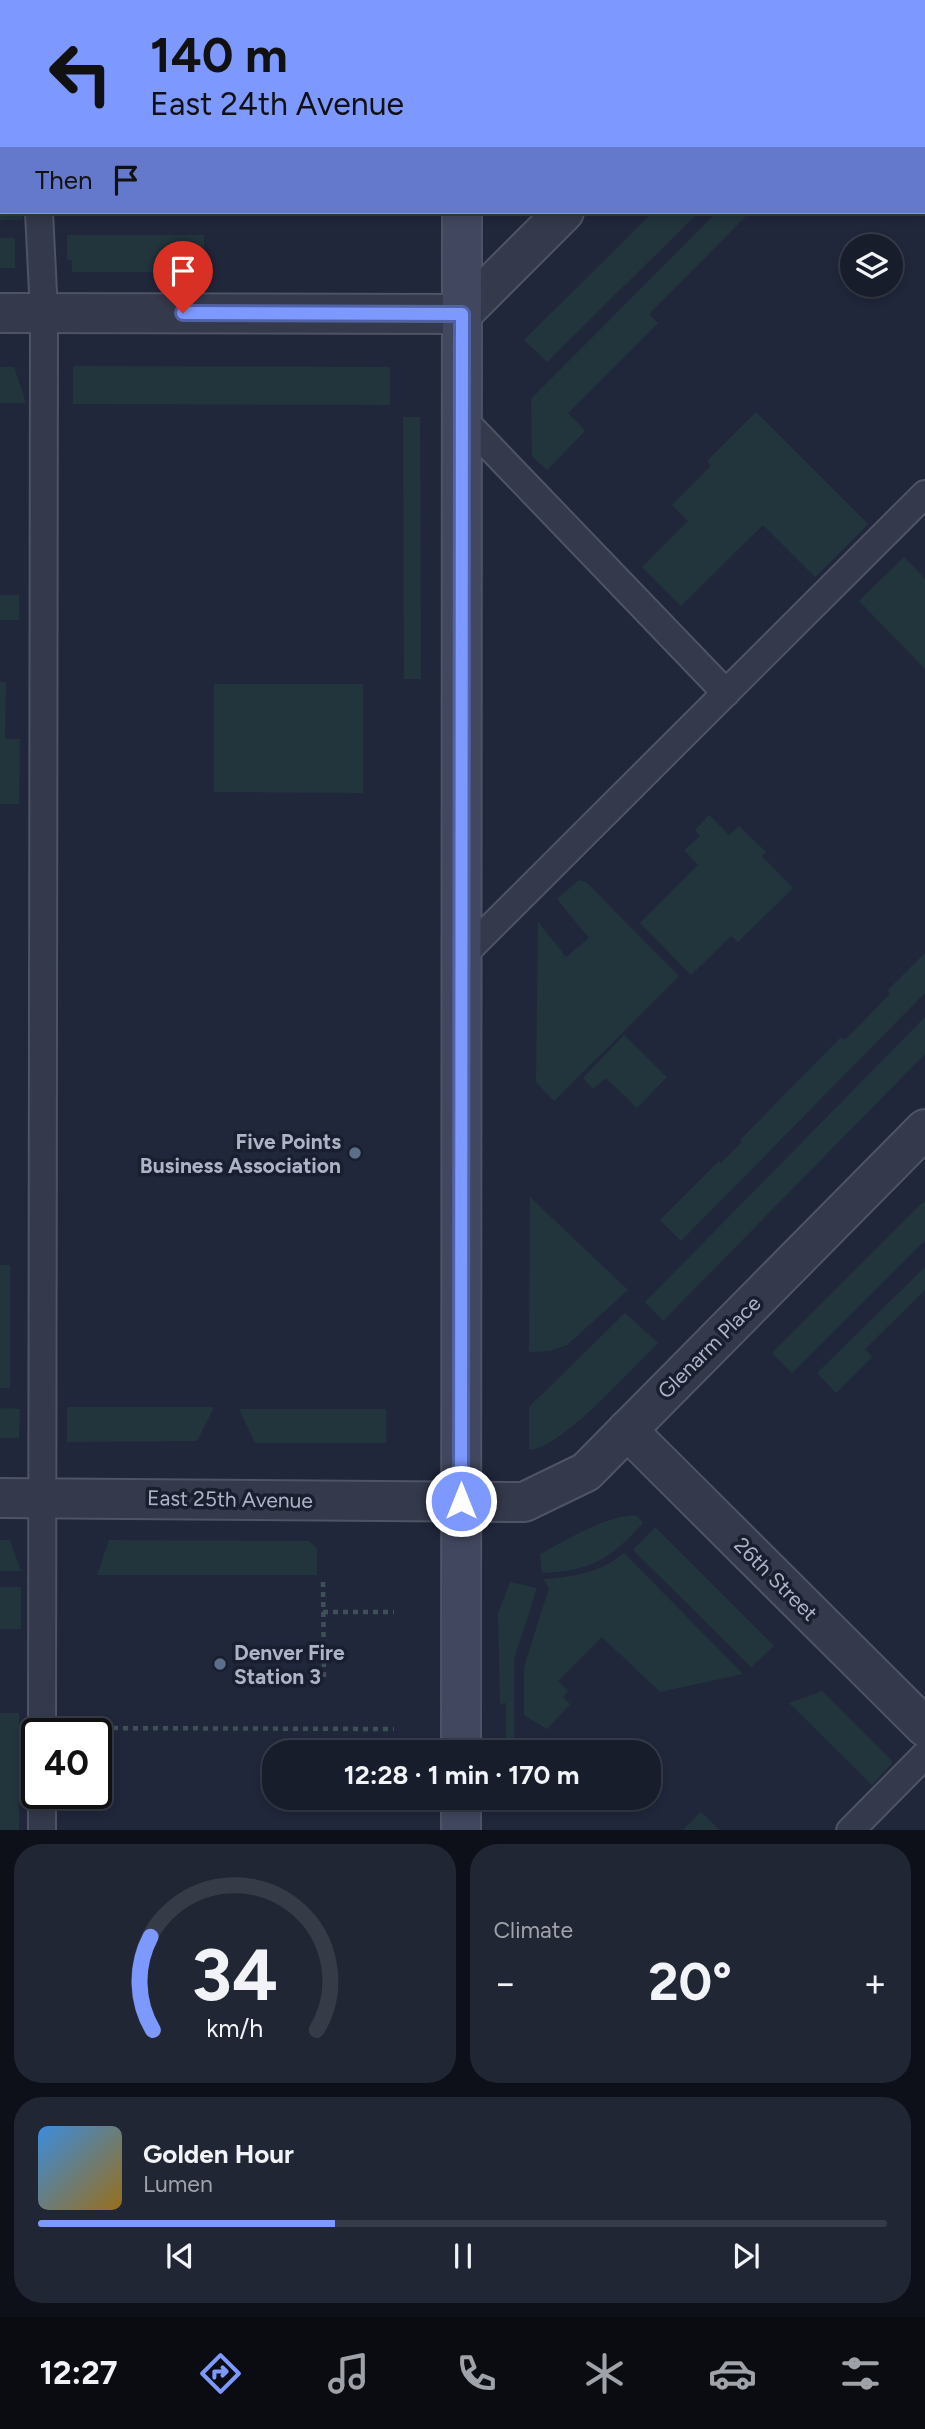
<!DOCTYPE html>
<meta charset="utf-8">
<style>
:root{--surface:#181d2c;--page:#212634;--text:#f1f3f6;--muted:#9fa2a9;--line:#363b48;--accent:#7d98fe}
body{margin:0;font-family:Figtree,sans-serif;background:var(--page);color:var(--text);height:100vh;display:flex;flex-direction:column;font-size:26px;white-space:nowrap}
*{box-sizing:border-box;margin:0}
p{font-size:23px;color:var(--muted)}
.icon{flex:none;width:38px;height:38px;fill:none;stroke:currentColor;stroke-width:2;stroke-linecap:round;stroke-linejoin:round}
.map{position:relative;height:1830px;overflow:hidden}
.details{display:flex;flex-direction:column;gap:14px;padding:14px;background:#0d1018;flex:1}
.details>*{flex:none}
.hud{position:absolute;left:0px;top:0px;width:926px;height:214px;box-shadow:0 4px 10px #0003,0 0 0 2px var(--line);background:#7d98fe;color:#111;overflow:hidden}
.fabs{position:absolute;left:840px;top:234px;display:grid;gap:14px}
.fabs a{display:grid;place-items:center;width:63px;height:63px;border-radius:50%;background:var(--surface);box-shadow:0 4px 10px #0003,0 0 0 2px var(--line);font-size:35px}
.speed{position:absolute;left:21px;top:1718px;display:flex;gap:14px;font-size:35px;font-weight:700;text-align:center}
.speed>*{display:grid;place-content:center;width:91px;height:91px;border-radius:50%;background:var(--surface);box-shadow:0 4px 10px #0003,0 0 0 2px var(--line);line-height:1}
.speed .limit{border:4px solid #111;border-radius:10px;background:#fff;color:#111}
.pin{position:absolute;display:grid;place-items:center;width:60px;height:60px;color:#fff;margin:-72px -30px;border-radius:50% 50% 50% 0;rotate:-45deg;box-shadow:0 0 7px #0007}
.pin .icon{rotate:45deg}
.me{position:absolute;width:77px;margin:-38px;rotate:0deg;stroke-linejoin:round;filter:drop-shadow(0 0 5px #0008)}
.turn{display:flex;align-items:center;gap:24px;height:147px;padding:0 35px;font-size:32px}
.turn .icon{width:91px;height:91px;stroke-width:2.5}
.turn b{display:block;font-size:49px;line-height:60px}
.then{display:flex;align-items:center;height:66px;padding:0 35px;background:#0003;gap:14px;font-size:26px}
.big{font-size:52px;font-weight:700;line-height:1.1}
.details .card{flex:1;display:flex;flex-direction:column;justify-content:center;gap:10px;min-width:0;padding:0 24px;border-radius:28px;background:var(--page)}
.details .dial{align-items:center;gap:0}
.dial svg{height:182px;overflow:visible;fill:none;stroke:var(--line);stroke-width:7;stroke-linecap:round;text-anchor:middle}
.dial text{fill:var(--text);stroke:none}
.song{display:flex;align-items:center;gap:21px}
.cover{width:84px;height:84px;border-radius:10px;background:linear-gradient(135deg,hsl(210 70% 55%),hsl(40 70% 35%))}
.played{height:7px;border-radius:4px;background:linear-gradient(90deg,var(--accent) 35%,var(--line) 35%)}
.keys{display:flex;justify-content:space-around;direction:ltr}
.heat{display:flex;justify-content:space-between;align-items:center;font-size:38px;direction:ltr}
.details .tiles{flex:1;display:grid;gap:14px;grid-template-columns:1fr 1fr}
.card:last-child{grid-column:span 2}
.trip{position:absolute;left:262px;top:1740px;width:399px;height:70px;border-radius:28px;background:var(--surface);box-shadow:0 4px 10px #0003,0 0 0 2px var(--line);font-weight:700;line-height:70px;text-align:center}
.dock{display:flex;height:112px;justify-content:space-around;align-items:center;background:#0a0c12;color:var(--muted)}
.dock .icon{width:49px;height:49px}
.dock .selected{color:var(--accent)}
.dock b{font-size:32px;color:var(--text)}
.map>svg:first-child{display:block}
.green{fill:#22343c}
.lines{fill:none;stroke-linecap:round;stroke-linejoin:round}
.lane-casing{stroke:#4e5465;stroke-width:30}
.street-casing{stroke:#4e5465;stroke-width:42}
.secondary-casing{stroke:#4e5465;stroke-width:42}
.path{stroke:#3d5056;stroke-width:4.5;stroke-dasharray:5 5;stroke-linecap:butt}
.lane{stroke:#34394b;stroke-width:26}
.street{stroke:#34394b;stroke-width:38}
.secondary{stroke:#41475e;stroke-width:38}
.route-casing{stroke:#5163a5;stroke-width:18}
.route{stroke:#7d98fe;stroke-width:12}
.service-dot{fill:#5c6f8a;stroke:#191f2f;stroke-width:2.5}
.labels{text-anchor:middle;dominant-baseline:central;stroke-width:7;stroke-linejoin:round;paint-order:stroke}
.poi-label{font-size:21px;font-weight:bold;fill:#aeb4c7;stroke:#191f2f;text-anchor:end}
.street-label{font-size:21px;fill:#aeb4c7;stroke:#191f2f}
</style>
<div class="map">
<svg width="925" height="1831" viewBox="0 0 925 1831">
<rect width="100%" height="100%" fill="#20273b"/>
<g class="green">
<rect x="186" y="0" width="188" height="2"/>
<polygon points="0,163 2,212 22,212 22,220 0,220"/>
<polygon points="653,212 699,212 547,362 524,340"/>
<polygon points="717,212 750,212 649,314 658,323 568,413 585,431 547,470 532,456 531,399"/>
<polygon points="67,235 204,235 204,267 152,267 152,272 72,272 72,260 67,260"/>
<rect x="0" y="238" width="15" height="30"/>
<polygon points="73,366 390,367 390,405 73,404"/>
<polygon points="0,367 14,367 26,403 0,403"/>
<polygon points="756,412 868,524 815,577 763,525 681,606 642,567 688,521 672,505 711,466 707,461"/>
<polygon points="403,417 420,417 421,679 404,679"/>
<polygon points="904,557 925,579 925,669 859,601"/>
<rect x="0" y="595" width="19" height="25"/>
<polygon points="0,682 6,682 5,739 20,739 19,804 0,804"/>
<polygon points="214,684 363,684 363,793 214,792"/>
<polygon points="709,815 729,835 739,826 766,852 762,856 793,888 738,942 731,936 691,975 640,923 698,865 684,850 700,836 695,830"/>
<polygon points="579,880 586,882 679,976 554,1101 536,1082 538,922 566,957 589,938 557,899"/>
<polygon points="925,953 925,993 681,1241 660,1220 719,1161 721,1163 742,1142 740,1140 841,1037 845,1040 890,994 888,990"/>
<polygon points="925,1017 925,1054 663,1321 645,1302"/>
<polygon points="624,1035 667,1077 637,1108 606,1078 593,1089 583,1078"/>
<polygon points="530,1197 628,1290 567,1345 550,1351 529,1352"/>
<polygon points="925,1200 925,1240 792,1373 772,1353"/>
<rect x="0" y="1265" width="10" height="123"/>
<polygon points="925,1267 925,1290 865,1349 872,1357 836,1393 817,1373"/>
<path d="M625,1313L658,1343C633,1367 560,1450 529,1450V1407Z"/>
<polygon points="67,1407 214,1407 197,1441 67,1442"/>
<polygon points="0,1408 20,1409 19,1438 0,1438"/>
<polygon points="239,1409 386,1409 386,1443 255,1443"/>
<path d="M636,1515L643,1523C610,1559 592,1571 542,1573L540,1554C570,1538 602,1517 636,1515Z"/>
<polygon points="655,1527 774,1646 751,1667 633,1550"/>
<polygon points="0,1540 10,1540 21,1571 0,1571"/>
<polygon points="109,1540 309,1541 317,1548 317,1575 97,1575"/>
<path d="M624,1553L743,1674L660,1692L602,1637L558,1681L568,1691L563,1697L570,1704L547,1729L524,1715V1667L549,1588L543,1579C573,1577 600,1573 624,1553Z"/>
<polygon points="510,1582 537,1588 514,1659 514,1752 506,1752 506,1703 500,1704 498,1613"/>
<rect x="0" y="1587" width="21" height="42"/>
<polygon points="822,1691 893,1762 872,1785 789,1703"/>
<rect x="0" y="1713" width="19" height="117"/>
<polygon points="701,1812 720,1830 683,1830"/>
</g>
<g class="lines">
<g class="lane-casing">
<g id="lane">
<polyline points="40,2 40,0"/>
<polyline points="39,212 44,313 42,1734"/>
<polyline points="462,418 726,693"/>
<polyline points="462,956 925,494"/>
<polyline points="42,1831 42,1794"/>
<polyline points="850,1831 925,1755"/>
</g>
</g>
<g class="street-casing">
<g id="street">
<polyline points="776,2 778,0"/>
<polyline points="0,313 462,314 564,212"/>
<polyline points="627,1430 925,1727"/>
<polyline points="0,1498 524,1502 586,1472 925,1129"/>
</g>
</g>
<g class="secondary-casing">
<g id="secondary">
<polyline points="463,2 463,0"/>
<polyline points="461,1752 462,212"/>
<polyline points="461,1797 461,1831"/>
</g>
</g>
<g class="path">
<polyline points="323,1582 324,1678"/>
<polyline points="323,1612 394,1612"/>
<polyline points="83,1728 394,1729"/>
</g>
<use href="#lane" class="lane"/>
<use href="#street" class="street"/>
<use href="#secondary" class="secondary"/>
</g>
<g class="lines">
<g class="route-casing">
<polyline id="route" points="183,313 462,314 461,1501"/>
</g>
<use href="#route" class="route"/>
</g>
<g class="service-dot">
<circle cx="355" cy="1153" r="7"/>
<circle cx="220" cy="1664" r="7"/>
</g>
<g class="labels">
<g class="poi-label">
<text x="341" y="1141">Five Points<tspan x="341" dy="24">Business Association</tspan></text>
<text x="234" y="1652" text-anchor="start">Denver Fire<tspan x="234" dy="24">Station 3</tspan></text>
</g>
<g class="street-label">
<text transform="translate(709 1347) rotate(-45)">Glenarm Place</text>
<text transform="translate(230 1499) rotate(1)">East 25th Avenue</text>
<text transform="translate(776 1579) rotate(45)">26th Street</text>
</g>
</g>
</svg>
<div class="fabs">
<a><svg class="icon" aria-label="layers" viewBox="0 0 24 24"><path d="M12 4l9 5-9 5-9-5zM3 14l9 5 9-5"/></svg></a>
</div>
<div class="speed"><div class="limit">40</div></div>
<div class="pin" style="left:183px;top:313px;background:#d93025"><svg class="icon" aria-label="arrive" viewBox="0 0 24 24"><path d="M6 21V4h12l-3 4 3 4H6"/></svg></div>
<svg class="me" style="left:461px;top:1501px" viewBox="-20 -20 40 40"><circle r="17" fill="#7d98fe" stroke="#fff" stroke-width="3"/><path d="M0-11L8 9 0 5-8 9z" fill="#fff"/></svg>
<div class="trip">12:28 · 1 min · 170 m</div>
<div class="hud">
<div class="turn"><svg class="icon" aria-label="left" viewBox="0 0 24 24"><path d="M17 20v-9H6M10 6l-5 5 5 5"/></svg><div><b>140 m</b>East 24th Avenue</div></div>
<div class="then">Then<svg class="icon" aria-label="arrive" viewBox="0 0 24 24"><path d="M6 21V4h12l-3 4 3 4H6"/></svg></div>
</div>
</div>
<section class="details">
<div class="tiles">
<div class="card dial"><svg viewBox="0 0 100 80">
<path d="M14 69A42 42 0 1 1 86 69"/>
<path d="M14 69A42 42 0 0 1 13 28" stroke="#7d98fe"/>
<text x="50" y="56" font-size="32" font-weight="700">34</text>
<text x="50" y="72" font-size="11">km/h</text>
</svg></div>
<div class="card"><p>Climate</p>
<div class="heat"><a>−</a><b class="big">20°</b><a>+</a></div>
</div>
<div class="card">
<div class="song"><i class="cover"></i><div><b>Golden Hour</b><p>Lumen</p></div></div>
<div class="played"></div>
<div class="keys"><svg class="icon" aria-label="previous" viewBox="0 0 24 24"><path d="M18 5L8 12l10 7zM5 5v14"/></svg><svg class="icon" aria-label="pause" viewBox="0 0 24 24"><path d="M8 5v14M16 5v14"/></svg><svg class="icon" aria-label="next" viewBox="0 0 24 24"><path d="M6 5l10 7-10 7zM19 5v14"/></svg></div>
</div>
</div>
</section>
<nav class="dock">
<b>12:27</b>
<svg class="icon selected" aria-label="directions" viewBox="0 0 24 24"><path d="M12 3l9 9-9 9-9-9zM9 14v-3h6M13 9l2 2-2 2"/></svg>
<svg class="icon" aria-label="music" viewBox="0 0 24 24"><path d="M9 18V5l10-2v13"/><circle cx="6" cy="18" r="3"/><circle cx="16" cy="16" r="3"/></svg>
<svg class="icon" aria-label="phone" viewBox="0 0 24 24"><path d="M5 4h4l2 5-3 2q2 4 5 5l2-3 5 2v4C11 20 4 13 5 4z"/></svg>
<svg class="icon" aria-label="climate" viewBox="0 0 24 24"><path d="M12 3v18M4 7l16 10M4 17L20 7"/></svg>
<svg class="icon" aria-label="car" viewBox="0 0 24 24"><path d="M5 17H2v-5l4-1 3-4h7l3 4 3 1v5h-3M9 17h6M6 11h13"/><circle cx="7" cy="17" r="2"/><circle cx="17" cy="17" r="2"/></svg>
<svg class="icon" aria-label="filters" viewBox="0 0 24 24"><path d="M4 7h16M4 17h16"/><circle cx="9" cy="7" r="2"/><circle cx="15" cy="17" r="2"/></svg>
</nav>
